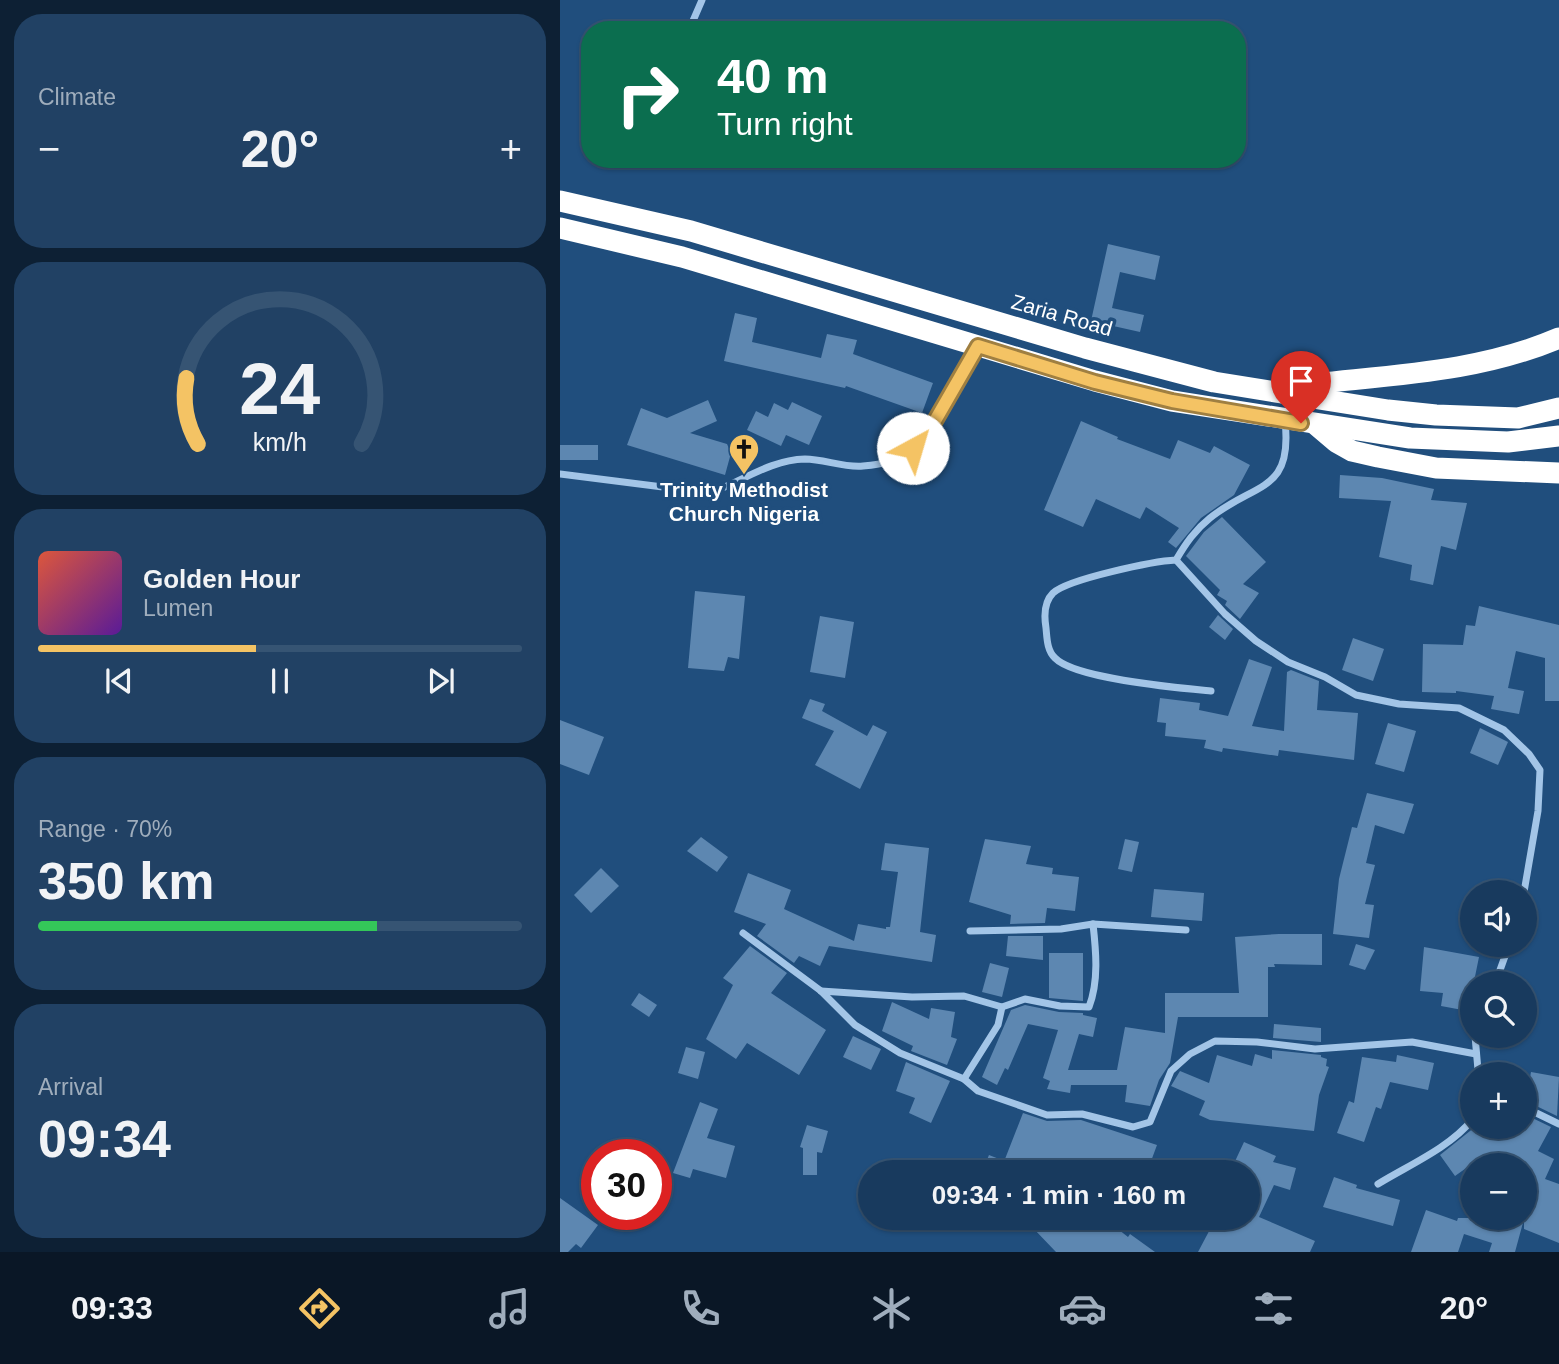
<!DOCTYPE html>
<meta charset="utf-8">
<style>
:root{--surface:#183a5e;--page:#214164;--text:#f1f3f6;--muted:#9fadbc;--line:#365473;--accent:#f4c364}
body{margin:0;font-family:Arial,sans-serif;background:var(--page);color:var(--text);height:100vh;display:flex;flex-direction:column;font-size:26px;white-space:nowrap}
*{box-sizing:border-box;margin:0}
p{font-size:23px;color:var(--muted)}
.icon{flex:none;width:38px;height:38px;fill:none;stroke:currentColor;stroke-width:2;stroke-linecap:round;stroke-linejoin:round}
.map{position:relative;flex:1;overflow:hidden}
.drawer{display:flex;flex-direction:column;gap:14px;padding:14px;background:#0d2034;width:560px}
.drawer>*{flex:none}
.guide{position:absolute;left:21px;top:21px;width:665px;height:147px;border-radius:28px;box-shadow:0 2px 5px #0004,0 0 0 2px var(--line);background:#0b6e4f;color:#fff;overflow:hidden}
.buttons{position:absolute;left:900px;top:880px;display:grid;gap:14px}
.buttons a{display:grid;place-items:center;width:77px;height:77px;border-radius:50%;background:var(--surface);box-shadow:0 2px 5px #0004,0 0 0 2px var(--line);font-size:35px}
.speed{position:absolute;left:21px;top:1139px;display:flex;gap:14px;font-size:35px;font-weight:700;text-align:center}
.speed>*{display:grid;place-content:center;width:91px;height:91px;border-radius:50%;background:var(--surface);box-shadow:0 2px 5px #0004,0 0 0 2px var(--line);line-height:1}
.speed .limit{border:10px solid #d22;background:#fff;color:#111}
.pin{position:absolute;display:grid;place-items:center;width:60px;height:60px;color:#fff;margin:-72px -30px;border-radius:50% 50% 50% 0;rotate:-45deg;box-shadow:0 0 7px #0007}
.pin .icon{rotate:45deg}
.me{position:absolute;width:77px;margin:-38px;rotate:39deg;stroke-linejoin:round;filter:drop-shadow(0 0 5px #0008)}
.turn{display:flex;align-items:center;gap:24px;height:147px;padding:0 21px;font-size:32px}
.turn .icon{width:91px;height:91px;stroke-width:2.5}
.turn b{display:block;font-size:49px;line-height:60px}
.big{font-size:52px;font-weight:700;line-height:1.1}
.drawer .card{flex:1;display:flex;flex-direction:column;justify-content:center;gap:10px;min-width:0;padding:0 24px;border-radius:28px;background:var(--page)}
.drawer .dial{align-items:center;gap:0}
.dial svg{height:182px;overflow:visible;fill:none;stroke:var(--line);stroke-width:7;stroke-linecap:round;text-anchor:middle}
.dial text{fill:var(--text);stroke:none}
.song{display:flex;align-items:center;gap:21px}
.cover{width:84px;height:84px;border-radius:10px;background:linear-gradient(135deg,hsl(10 70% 55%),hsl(270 70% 35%))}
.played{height:7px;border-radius:4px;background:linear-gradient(90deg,var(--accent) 45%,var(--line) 45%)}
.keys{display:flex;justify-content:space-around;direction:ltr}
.heat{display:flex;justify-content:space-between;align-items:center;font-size:38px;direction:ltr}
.charge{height:10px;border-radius:5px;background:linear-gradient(90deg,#34c759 70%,var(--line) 0)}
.trip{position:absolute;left:298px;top:1160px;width:402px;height:70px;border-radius:35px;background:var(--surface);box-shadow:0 2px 5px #0004,0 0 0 2px var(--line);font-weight:700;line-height:70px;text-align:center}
.dock{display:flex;height:112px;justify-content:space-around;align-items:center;background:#0a1726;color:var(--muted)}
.dock .icon{width:49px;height:49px}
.dock .current{color:var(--accent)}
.dock b{font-size:32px;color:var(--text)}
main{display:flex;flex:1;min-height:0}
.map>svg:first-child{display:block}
.building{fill:#5d87b1}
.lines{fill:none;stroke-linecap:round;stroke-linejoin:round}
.street{stroke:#a3c5e7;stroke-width:7}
.highway{stroke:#fff;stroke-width:21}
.route-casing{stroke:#9f7f41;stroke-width:18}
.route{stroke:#f4c364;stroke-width:12}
.labels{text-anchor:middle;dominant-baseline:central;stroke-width:7;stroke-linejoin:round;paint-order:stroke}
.street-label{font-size:21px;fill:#fff;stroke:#204e7d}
.poi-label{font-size:21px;font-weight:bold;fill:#fff;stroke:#204e7d}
</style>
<main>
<section class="drawer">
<div class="card"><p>Climate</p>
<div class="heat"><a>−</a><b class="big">20°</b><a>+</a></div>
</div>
<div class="card dial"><svg viewBox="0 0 100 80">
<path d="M14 69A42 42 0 1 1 86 69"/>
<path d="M14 69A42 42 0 0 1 9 40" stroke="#f4c364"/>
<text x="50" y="56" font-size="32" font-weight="700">24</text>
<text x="50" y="72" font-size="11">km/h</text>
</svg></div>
<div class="card">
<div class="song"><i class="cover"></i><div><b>Golden Hour</b><p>Lumen</p></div></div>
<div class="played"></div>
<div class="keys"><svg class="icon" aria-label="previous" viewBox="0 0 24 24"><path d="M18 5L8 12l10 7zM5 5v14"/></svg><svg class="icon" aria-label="pause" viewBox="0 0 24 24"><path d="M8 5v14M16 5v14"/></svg><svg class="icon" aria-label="next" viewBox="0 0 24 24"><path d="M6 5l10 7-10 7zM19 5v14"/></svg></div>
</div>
<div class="card"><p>Range · 70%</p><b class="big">350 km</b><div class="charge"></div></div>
<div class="card"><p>Arrival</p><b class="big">09:34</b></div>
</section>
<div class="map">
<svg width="999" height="1252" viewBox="0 0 999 1252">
<rect width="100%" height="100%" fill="#204e7d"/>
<g class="building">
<polygon points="548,244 600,256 595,280 560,272 552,308 584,315 580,332 531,321"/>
<polygon points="175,313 197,318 192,342 261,358 267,334 297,340 293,354 373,383 362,413 286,386 285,388 164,361"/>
<polygon points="148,400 157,421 130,433 167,444 171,453 165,475 67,445 81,408 107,418"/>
<polygon points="232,402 262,416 249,445 226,435 221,446 187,430 196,411 208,417 214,403 228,410"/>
<polygon points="521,421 558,437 557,439 610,459 618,440 650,453 654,446 690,465 674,495 641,518 616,548 608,542 619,528 586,507 580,519 536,499 523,527 484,510"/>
<rect x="0" y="445" width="38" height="15"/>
<polygon points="780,475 822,478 874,489 871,500 907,503 896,550 881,546 873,585 850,580 852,565 819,557 831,501 779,498"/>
<polygon points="662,517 706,562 683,584 699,593 680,619 665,605 667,601 657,595 660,590 626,556 644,532"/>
<polygon points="135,591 185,596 179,659 168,657 164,671 128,668"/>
<polygon points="919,606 999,625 999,701 985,701 985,658 956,651 948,688 964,691 959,714 931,709 934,696 896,691 896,693 862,692 863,644 903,645 906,625 915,626"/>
<polygon points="658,615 673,629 665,640 649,627"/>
<polygon points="260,616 294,622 285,678 250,672"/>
<polygon points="793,638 824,649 813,681 782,670"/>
<polygon points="689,659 712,667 692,726 724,731 727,672 731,670 759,681 757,710 798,713 794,760 719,750 718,756 663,748 662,752 644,748 646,740 605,736 606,723 597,722 600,698 640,703 639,710 668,716"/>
<polygon points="250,699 265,704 262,711 307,736 313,725 327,732 300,789 255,765 274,731 242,718"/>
<polygon points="0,720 44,737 29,775 0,764"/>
<polygon points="828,723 856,731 844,772 815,764"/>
<polygon points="920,728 948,742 938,765 910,753"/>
<polygon points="807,793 854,804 844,834 815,825 806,863 815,865 805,904 814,905 809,938 773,934 779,879 792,827 797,828"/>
<polygon points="141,837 168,857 157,872 127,851"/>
<polygon points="425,839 471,846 466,864 493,868 492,874 519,877 515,911 487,908 485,923 450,924 451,915 409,902"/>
<polygon points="565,839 579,842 572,872 558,869"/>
<polygon points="325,843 369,848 360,932 376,935 372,962 269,946 260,966 239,956 234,963 197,936 206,924 174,912 188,873 231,890 224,909 294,941 298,924 326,929 326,927 330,927 338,872 321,870"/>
<polygon points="41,868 59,886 31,913 14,895"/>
<polygon points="594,889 644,893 642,921 591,917"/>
<polygon points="719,934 762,934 762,965 714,964 715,967 708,967 708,1017 618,1017 610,1063 599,1080 590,1106 565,1102 567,1085 511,1085 510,1093 487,1089 490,1081 483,1078 498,1030 468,1024 448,1070 445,1068 437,1085 422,1077 451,1010 465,1005 499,1012 523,1013 523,1015 537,1018 533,1037 519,1034 508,1070 557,1070 565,1027 605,1033 605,993 679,993 675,937"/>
<polygon points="448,936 483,936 483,960 446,956"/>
<polygon points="796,944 815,950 805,970 789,965"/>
<polygon points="190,946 227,973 211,993 266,1030 239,1075 187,1043 176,1059 146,1039 173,985 163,978"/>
<polygon points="864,947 919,957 908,1011 881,1006 883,993 860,991"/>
<polygon points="489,953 523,953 523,1001 489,998"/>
<polygon points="430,963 449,968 442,997 422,992"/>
<polygon points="79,993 97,1005 89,1017 71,1005"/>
<polygon points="332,1002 369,1019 371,1008 395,1012 391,1037 397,1039 387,1065 351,1051 353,1046 322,1031"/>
<polygon points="714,1024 761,1028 761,1042 713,1038"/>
<polygon points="293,1036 321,1049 311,1070 283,1057"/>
<polygon points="126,1047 145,1052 138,1079 118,1073"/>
<polygon points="712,1050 761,1055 761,1057 767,1059 766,1066 769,1067 759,1095 754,1131 650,1120 639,1115 645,1101 611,1086 620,1071 649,1083 657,1055 692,1066 695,1054 712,1059"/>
<polygon points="837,1055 874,1063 868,1090 830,1082 821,1109 816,1107 804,1142 777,1133 789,1101 794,1103 802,1057 836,1062"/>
<polygon points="346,1062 390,1081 371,1123 349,1113 355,1098 336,1091"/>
<polygon points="971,1072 999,1077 997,1116 966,1101"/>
<polygon points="140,1102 158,1109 147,1138 175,1146 166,1178 133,1169 130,1178 113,1173"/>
<polygon points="463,1113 487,1121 521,1120 597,1145 587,1172 477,1172 445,1159"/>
<polygon points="964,1114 991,1127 978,1151 994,1159 985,1179 999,1184 999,1243 964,1229 964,1219 955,1252 929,1252 932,1243 904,1234 898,1252 851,1252 866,1210 897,1221 898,1218 964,1218 964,1166 909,1166 895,1176 880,1155 915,1127 964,1127"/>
<polygon points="247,1125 268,1131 262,1153 257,1152 257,1175 243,1175 243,1148 240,1147"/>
<polygon points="684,1142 716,1156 713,1162 736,1168 730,1190 714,1185 699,1217 755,1241 750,1252 638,1252 656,1218 688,1218 688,1172 670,1172"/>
<polygon points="429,1155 472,1172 422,1172"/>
<polygon points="774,1177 797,1185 796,1188 840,1200 833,1226 763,1207"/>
<polygon points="0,1198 38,1225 21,1248 16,1244 8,1252 0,1252"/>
<polygon points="483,1218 544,1218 568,1237 570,1234 595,1252 496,1252 473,1228"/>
</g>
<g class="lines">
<g class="street">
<polyline points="129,30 142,0"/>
<path d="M0,474L150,493C182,482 209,460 245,459C264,459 284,468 303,466C355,463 366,435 388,396C397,380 406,365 415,349"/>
<polyline points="616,560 665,614 696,641 728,662 765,677 796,695 839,704 899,708 944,730 969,754 980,770 978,811 964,892"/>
<path d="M651,691C620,688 515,679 495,658C487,651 487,638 486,628C484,616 484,602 493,593C508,579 594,561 616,560C626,543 635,530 650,518C695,482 733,493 725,421"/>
<polyline points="533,924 626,930"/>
<polyline points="183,933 261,991 295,1025 340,1053 404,1079 418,1091 487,1115 522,1114 573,1127 590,1122 611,1071 630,1054 655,1041 697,1042 755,1049 852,1042 916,1054"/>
<polyline points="935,984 949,945"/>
<polyline points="261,991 352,997 404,996 442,1007"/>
<polyline points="915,1036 918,1070 923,1074"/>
<path d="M404,1079L438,1025L442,1007L465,999L500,1006L529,1007C539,981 536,951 533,924L501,929L410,931"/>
<polyline points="964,1107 999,1124"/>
<path d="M818,1184C849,1165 889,1148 912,1120"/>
</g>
<g class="highway">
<polyline points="0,201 131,231 525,348 654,382 828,410 876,415 958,418 999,408"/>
<polyline points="0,228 122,257 535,381 612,401 850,438 948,442 999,436"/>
<path d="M727,387C819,375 913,375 999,338"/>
<polyline points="756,425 776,442 792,451 818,457 876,468 999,473"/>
</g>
</g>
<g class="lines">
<g class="route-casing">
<polyline id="route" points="353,448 368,433 418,346 535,382 612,401 741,423"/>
</g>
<use href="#route" class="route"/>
</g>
<defs>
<g id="church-pin" transform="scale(1.575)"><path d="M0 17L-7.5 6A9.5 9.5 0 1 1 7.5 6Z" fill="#f4c364" stroke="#204e7d"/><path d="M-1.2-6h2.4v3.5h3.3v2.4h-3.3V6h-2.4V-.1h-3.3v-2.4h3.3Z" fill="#111"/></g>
</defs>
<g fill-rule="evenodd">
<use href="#church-pin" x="184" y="449"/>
</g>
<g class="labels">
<g class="street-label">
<text transform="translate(502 315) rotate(16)">Zaria Road</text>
</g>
<g class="poi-label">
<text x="184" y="489">Trinity Methodist<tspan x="184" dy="24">Church Nigeria</tspan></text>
</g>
</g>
</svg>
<div class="buttons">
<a><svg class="icon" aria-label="sound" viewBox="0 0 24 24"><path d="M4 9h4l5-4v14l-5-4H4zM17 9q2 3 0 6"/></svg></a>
<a><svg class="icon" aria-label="search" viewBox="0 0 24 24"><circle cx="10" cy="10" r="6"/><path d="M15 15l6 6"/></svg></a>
<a>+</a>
<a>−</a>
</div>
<div class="speed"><div class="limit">30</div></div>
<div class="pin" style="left:741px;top:423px;background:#d93025"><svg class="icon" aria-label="arrive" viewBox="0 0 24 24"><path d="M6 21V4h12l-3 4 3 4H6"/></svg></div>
<svg class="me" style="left:353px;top:448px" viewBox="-20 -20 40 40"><circle r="19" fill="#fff"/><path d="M0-13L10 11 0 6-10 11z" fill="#f4c364"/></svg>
<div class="trip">09:34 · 1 min · 160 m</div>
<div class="guide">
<div class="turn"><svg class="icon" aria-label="right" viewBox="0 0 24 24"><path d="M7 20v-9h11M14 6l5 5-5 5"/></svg><div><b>40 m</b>Turn right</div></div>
</div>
</div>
</main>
<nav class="dock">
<b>09:33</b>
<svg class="icon current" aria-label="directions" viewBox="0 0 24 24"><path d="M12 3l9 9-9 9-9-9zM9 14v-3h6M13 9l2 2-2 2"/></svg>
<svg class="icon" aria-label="music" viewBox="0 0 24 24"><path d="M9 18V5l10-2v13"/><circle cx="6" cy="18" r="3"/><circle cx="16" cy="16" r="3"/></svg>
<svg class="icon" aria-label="phone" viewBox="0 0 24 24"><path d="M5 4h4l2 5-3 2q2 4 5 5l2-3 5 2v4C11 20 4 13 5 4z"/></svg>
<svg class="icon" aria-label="climate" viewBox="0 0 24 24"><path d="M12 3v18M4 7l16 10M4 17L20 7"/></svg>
<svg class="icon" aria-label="car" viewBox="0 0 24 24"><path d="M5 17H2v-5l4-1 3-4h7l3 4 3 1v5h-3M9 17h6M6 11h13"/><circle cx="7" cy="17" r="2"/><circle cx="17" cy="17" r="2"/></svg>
<svg class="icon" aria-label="filters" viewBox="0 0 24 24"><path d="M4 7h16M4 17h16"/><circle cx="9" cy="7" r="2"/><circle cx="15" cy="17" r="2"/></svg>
<b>20°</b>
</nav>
